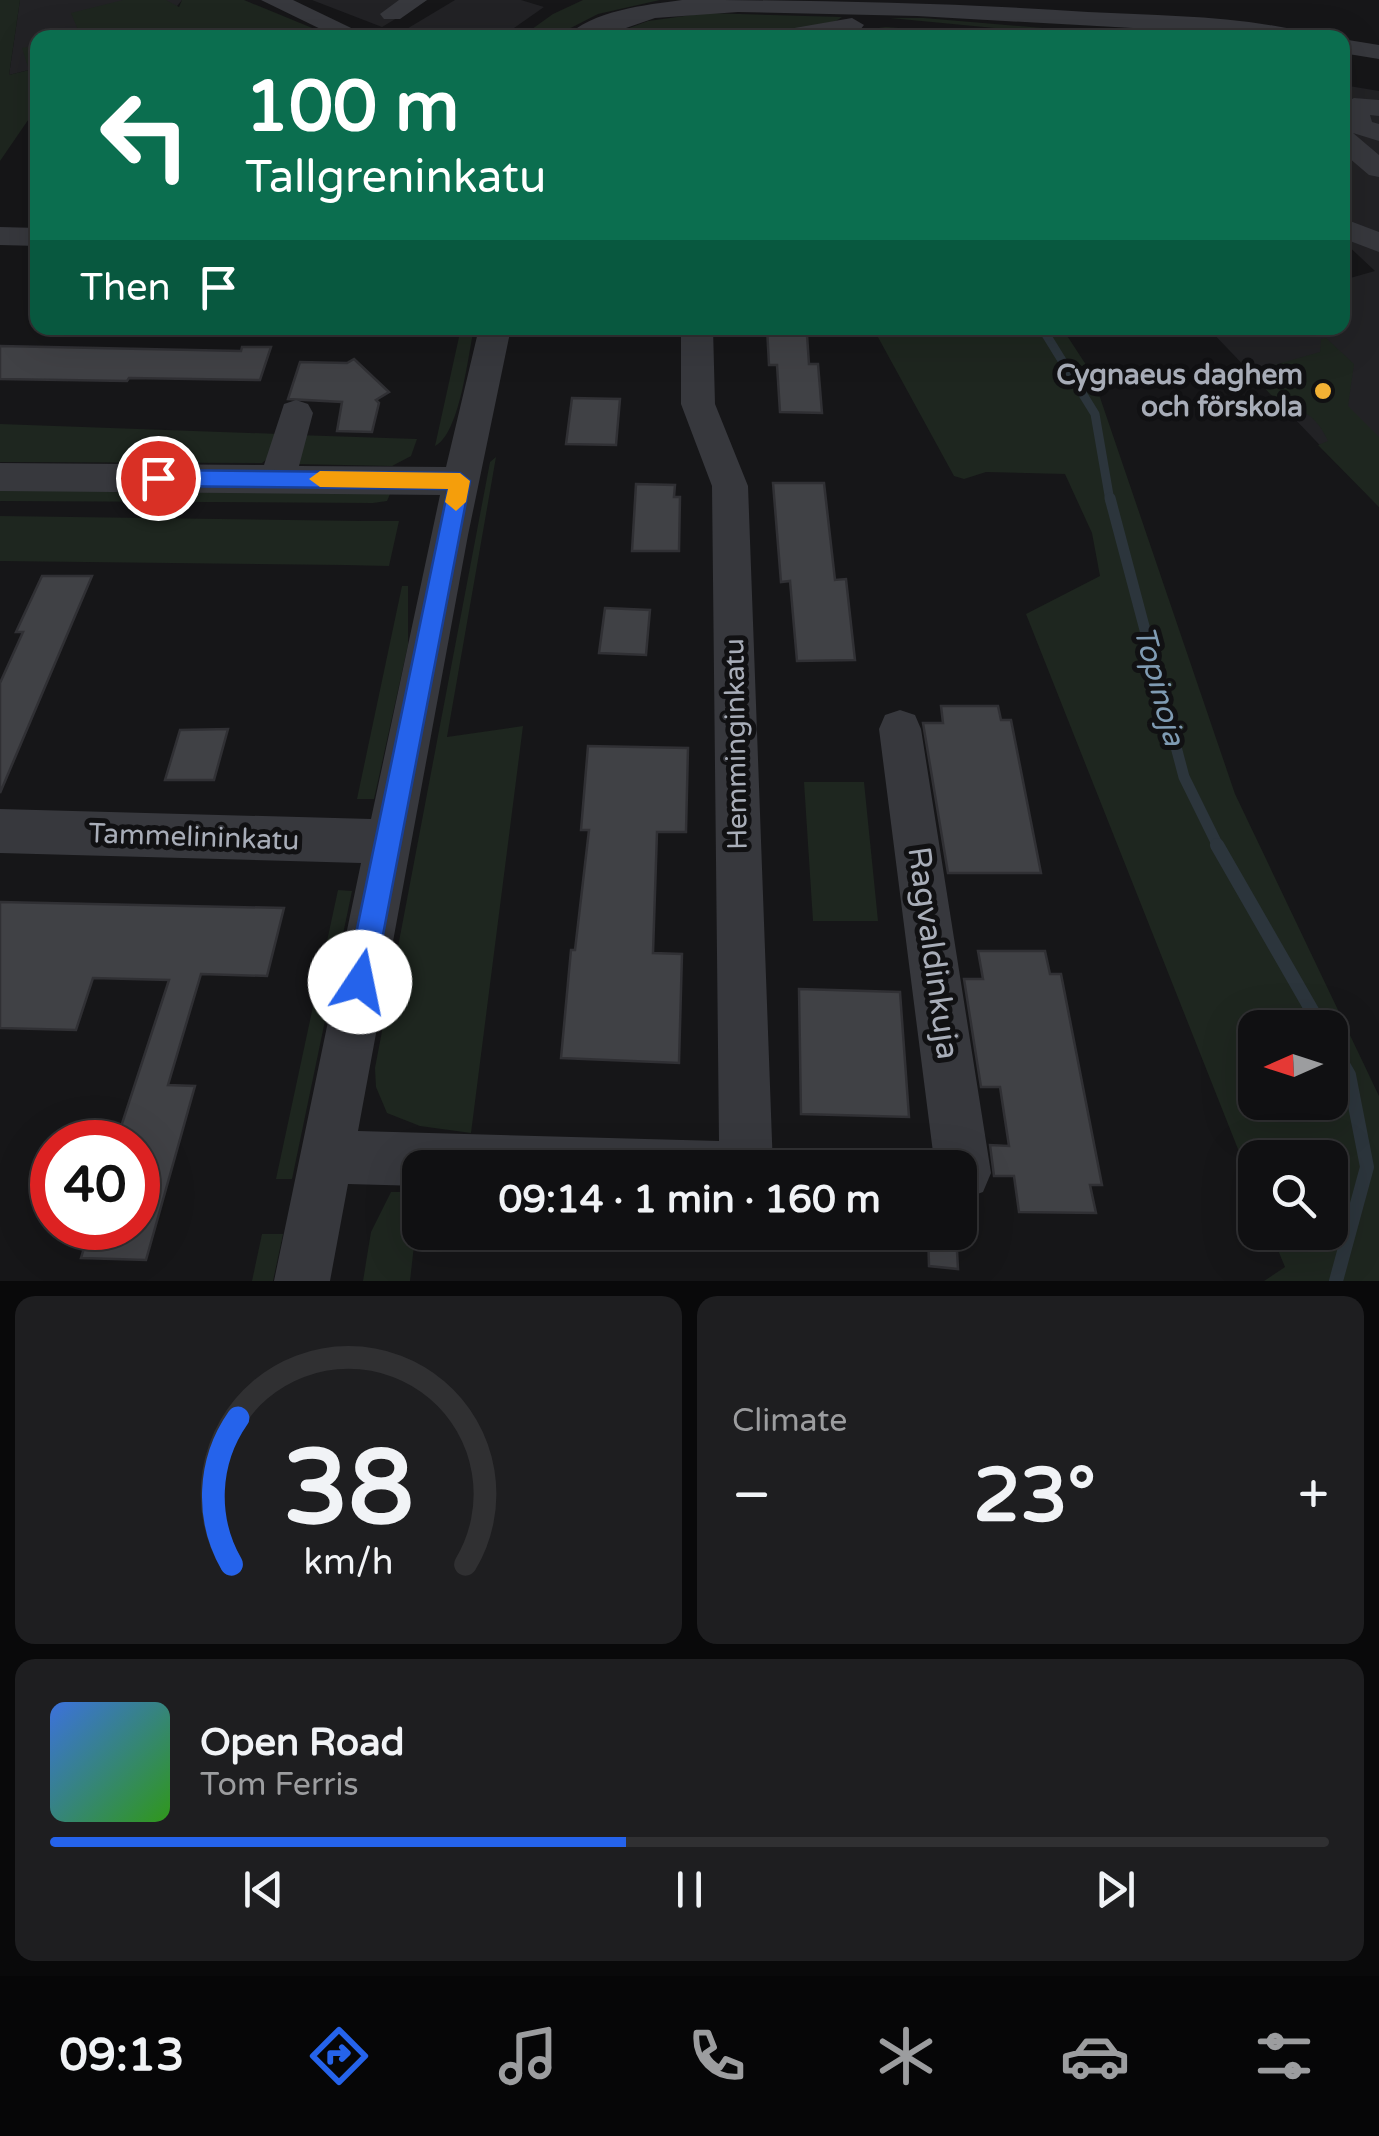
<!DOCTYPE html>
<meta charset="utf-8">
<style>
:root{--surface:#101012;--page:#1e1e20;--text:#f1f3f6;--muted:#9c9d9f;--line:#303032;--accent:#2563eb}
body{margin:0;font-family:"Varela Round",sans-serif;background:var(--page);color:var(--text);height:100vh;display:flex;flex-direction:column;font-size:38px;white-space:nowrap}
*{box-sizing:border-box;margin:0}
p{font-size:32px;color:var(--muted)}
.icon{flex:none;width:55px;height:55px;fill:none;stroke:currentColor;stroke-width:2;stroke-linecap:round;stroke-linejoin:round}
.map{position:relative;height:1281px;overflow:hidden}
.panel{display:flex;flex-direction:column;gap:15px;padding:15px;background:#09090a;flex:1}
.panel>*{flex:none}
.guide{position:absolute;left:30px;top:30px;width:1320px;height:305px;border-radius:20px;box-shadow:0 10px 40px #0002,0 0 0 2px var(--line);background:#0b6e4f;color:#fff;overflow:hidden}
.needle{width:65px;rotate:267deg}
.tools{position:absolute;left:1238px;top:1010px;display:grid;gap:20px}
.tools a{display:grid;place-items:center;width:110px;height:110px;border-radius:20px;background:var(--surface);box-shadow:0 10px 40px #0002,0 0 0 2px var(--line);font-size:50px}
.speed{position:absolute;left:30px;top:1120px;display:flex;gap:20px;font-size:50px;font-weight:700;text-align:center}
.speed>*{display:grid;place-content:center;width:130px;height:130px;border-radius:50%;background:var(--surface);box-shadow:0 10px 40px #0002,0 0 0 2px var(--line);line-height:1}
.speed .limit{border:15px solid #d22;background:#fff;color:#111}
.pin{position:absolute;display:grid;place-items:center;width:85px;height:85px;color:#fff;margin:-42px;border:5px solid #fff;border-radius:50%;box-shadow:0 2px 10px #0007}
.me{position:absolute;width:110px;margin:-55px;rotate:11deg;stroke-linejoin:round;filter:drop-shadow(0 0 8px #0008)}
.turn{display:flex;align-items:center;gap:35px;height:210px;padding:0 50px;font-size:45px}
.turn .icon{width:130px;height:130px;stroke-width:2.5}
.turn b{display:block;font-size:70px;line-height:85px}
.then{display:flex;align-items:center;height:95px;padding:0 50px;background:#0003;gap:20px;font-size:38px}
.big{font-size:75px;font-weight:700;line-height:1.1}
.panel .widget{flex:1;display:flex;flex-direction:column;justify-content:center;gap:15px;min-width:0;padding:0 35px;border-radius:20px;background:var(--page)}
.panel .dial{align-items:center;gap:0}
.dial svg{height:260px;overflow:visible;fill:none;stroke:var(--line);stroke-width:7;stroke-linecap:round;text-anchor:middle}
.dial text{fill:var(--text);stroke:none}
.song{display:flex;align-items:center;gap:30px}
.cover{width:120px;height:120px;border-radius:15px;background:linear-gradient(135deg,hsl(220 70% 55%),hsl(110 70% 35%))}
.played{height:10px;border-radius:5px;background:linear-gradient(90deg,var(--accent) 45%,var(--line) 45%)}
.keys{display:flex;justify-content:space-around;direction:ltr}
.heat{display:flex;justify-content:space-between;align-items:center;font-size:55px;direction:ltr}
.panel .tiles{flex:1;display:grid;gap:15px;grid-template-columns:1fr 1fr}
.widget:last-child{grid-column:span 2}
.trip{position:absolute;left:402px;top:1150px;width:575px;height:100px;border-radius:20px;background:var(--surface);box-shadow:0 10px 40px #0002,0 0 0 2px var(--line);font-weight:700;line-height:100px;text-align:center}
.tabs{display:flex;height:160px;justify-content:space-around;align-items:center;background:#060607;color:var(--muted)}
.tabs .icon{width:70px;height:70px}
.tabs .on{color:var(--accent)}
.tabs b{font-size:45px;color:var(--text)}
.map>svg:first-child{display:block}
.built{fill:#222225}
.green{fill:#1e261f;fill-rule:evenodd}
.lines{fill:none;stroke-linecap:round;stroke-linejoin:round}
.stream-far2{stroke:#2c353c;stroke-width:9}
.stream-far1{stroke:#2c353c;stroke-width:11}
.stream{stroke:#2c353c;stroke-width:14}
.building{fill:#404145;stroke:#303034;stroke-width:2.5}
.minor{fill:#37383d;fill-rule:evenodd}
.route{fill:#2563eb;stroke:#184099;stroke-width:2.5}
.slow{fill:#f59e0b}
.poi-dot{fill:#f2b134;stroke:#111113;stroke-width:4}
.labels{text-anchor:middle;dominant-baseline:central;stroke-width:10;stroke-linejoin:round;paint-order:stroke}
.poi-label{font-size:28px;font-weight:bold;fill:#a8adb8;stroke:#111113;text-anchor:end}
.street-label{font-size:28px;fill:#a8adb8;stroke:#111113}
.water-label{font-size:30px;font-style:italic;fill:#7f9bb3;stroke:#111113}
.near-street-label{font-size:32px;fill:#a8adb8;stroke:#111113}
</style>
<div class="map">
<svg width="1379" height="1281" viewBox="0 0 1379 1281">
<rect width="100%" height="100%" fill="#161618"/>
<g class="built">
<polygon points="20,0 182,0 152,37 38,38 37,68 9,75"/>
<polygon points="312,0 427,0 382,27"/>
<polygon points="455,0 521,0 544,7 514,28 490,37 411,37 400,33"/>
<polygon points="1343,85 1379,91 1379,507 1208,328 1342,328 1343,280 1375,271 1343,241"/>
</g>
<g class="green">
<polygon points="0,0 20,0 9,75 29,70 22,48 37,45 37,107 0,161"/>
<polygon points="123,0 166,0 179,7 182,0 244,0 334,37 71,37 80,35 71,13"/>
<polygon points="583,0 660,0 598,14 553,37 521,37 553,14"/>
<path d="M707,13L842,17C804,46 655,38 603,38L648,21Z"/>
<polygon points="890,18 924,18 1149,37 1088,37"/>
<polygon points="886,27 1012,37 803,38"/>
<path d="M461,328H474C468,355 460,434 435,446Z"/>
<path d="M873,328H1062L1092,374L1235,794L1379,1096V1281H1264L1285,1267L1271,1233L1330,1232V1158H1255V1192L1026,614L1100,576L1092,533L1065,474L986,472L964,479L954,476ZM1255,1028H1330V1102H1255Z"/>
<path d="M1326,338L1354,364L1348,406L1379,437V507L1318,445L1328,441C1320,423 1306,406 1285,410L1250,372L1320,352L1321,339Z"/>
<polygon points="0,424 279,434 273,454 262,463 0,462"/>
<polygon points="297,435 417,439 411,456 392,466 295,464"/>
<polygon points="496,457 447,737 523,726 471,1133 420,1126 387,1113 376,1087 375,1068 490,462"/>
<polygon points="0,490 390,494 387,501 373,503 0,501"/>
<polygon points="0,516 362,521 399,521 389,566 344,565 0,561"/>
<polygon points="402,586 408,586 408,645 374,799 357,799"/>
<polygon points="804,782 864,782 878,921 813,921"/>
<polygon points="338,890 352,891 292,1179 276,1179"/>
<polygon points="391,1192 420,1192 410,1281 363,1281 371,1232"/>
<polygon points="262,1234 283,1234 273,1281 252,1281"/>
</g>
<g class="lines">
<polyline class="stream-far2" points="1042,328 1095,414 1110,501"/>
<polyline class="stream-far1" points="1110,498 1184,777 1219,848"/>
<g class="stream">
<polyline points="1217,845 1322,1028"/>
<polyline points="1330,1042 1349,1075 1367,1167 1336,1281"/>
</g>
</g>
<g class="building">
<polygon points="767,328 798,328 799,335 807,335 809,364 818,364 822,413 780,412 777,365 769,365"/>
<polygon points="0,346 241,351 242,347 271,347 260,380 129,378 127,381 0,379"/>
<polygon points="354,359 389,392 376,400 379,403 372,432 337,431 342,402 288,399 300,362 347,363"/>
<polygon points="572,398 620,399 616,445 566,444"/>
<polygon points="773,483 824,483 835,580 846,579 855,660 797,661 790,581 781,582"/>
<polygon points="636,484 675,485 674,497 680,497 679,551 632,551"/>
<polygon points="42,576 92,576 0,793 0,683 23,632 16,632"/>
<polygon points="605,608 650,610 646,655 599,653"/>
<polygon points="941,706 998,706 1001,720 1011,720 1041,873 948,873 923,723 943,723"/>
<polygon points="228,729 214,780 165,780 180,730"/>
<polygon points="588,746 688,748 686,832 657,832 653,953 682,954 679,1063 561,1058 571,950 575,950 589,830 581,830"/>
<polygon points="0,902 284,908 267,976 201,974 168,1085 195,1086 146,1260 81,1258 90,1228 138,1228 138,1142 116,1142 169,980 93,978 76,1030 0,1028"/>
<polygon points="978,951 1045,951 1050,974 1061,974 1102,1185 1090,1185 1096,1213 1019,1212 1014,1176 994,1176 990,1145 1009,1146 1000,1087 981,1087 964,979 983,979"/>
<polygon points="799,989 900,992 909,1117 801,1114"/>
<polygon points="928,1232 956,1232 958,1269 929,1266"/>
</g>
<g class="lines">
<g class="minor">
<polygon points="261,0 293,0 372,38 339,38"/>
<polygon points="399,0 427,0 400,19 384,19 380,14"/>
<path d="M682,0C817,0 953,3 1088,12C1163,16 1235,15 1309,33L1312,38L917,16L738,12L655,18L597,38H565C592,10 646,5 682,0Z"/>
<polygon points="852,18 864,25 860,30 821,38 765,38 777,31"/>
<polygon points="1342,39 1379,45 1379,59 1342,53"/>
<polygon points="1354,98 1379,100 1379,116 1370,115 1372,122 1379,124 1379,141 1353,133 1379,155 1379,177 1369,175 1342,152 1342,130 1350,132 1342,104"/>
<polygon points="1342,218 1379,232 1379,252 1342,238"/>
<polygon points="0,227 38,228 38,246 0,245"/>
<polygon points="479,328 511,328 468,535 358,1131 719,1141 712,486 681,404 681,328 713,328 715,404 748,486 773,1168 420,1168 420,1186 348,1184 330,1281 274,1281 361,863 0,853 0,809 371,819 440,495 0,491 0,463 264,465 284,404 296,400 308,404 313,413 299,466 446,467"/>
<polygon points="900,710 915,715 921,729 991,1173 983,1192 960,1200 960,1168 935,1168 879,729 885,715"/>
</g>
</g>
<polygon class="route" points="158,470 460,473 470,481 374,982 370,992 360,996 350,992 346,982 448,489 158,486 148,478"/>
<polygon class="slow" points="320,471 460,473 470,481 466,502 456,511 445,502 448,489 320,487 309,479"/>
<circle class="poi-dot" cx="1323" cy="391" r="10"/>
<g class="labels">
<g class="poi-label">
<text x="1303" y="375">Cygnaeus daghem<tspan x="1303" dy="32">och förskola</tspan></text>
</g>
<g class="street-label">
<text transform="translate(736 744) rotate(-91)">Hemminginkatu</text>
<text transform="translate(194 837) rotate(2)">Tammelininkatu</text>
</g>
<g class="water-label">
<text transform="translate(1159 686) rotate(75)">Topinoja</text>
</g>
<g class="near-street-label">
<text transform="translate(933 953) rotate(82)">Ragvaldinkuja</text>
</g>
</g>
</svg>
<div class="tools">
<a><svg class="needle" viewBox="-14 -14 28 28"><path d="M0-13l5 13h-10z" fill="#e53935"/><path d="M0 13l5-13h-10z" fill="#9c9d9f"/></svg></a>
<a><svg class="icon" aria-label="search" viewBox="0 0 24 24"><circle cx="10" cy="10" r="6"/><path d="M15 15l6 6"/></svg></a>
</div>
<div class="speed"><div class="limit">40</div></div>
<div class="pin" style="left:158px;top:478px;background:#d93025"><svg class="icon" aria-label="arrive" viewBox="0 0 24 24"><path d="M6 21V4h12l-3 4 3 4H6"/></svg></div>
<svg class="me" style="left:360px;top:982px" viewBox="-20 -20 40 40"><circle r="19" fill="#fff"/><path d="M0-13L10 11 0 6-10 11z" fill="#2563eb"/></svg>
<div class="trip">09:14 · 1 min · 160 m</div>
<div class="guide">
<div class="turn"><svg class="icon" aria-label="left" viewBox="0 0 24 24"><path d="M17 20v-9H6M10 6l-5 5 5 5"/></svg><div><b>100 m</b>Tallgreninkatu</div></div>
<div class="then">Then<svg class="icon" aria-label="arrive" viewBox="0 0 24 24"><path d="M6 21V4h12l-3 4 3 4H6"/></svg></div>
</div>
</div>
<section class="panel">
<div class="tiles">
<div class="widget dial"><svg viewBox="0 0 100 80">
<path d="M14 69A42 42 0 1 1 86 69"/>
<path d="M14 69A42 42 0 0 1 16 24" stroke="#2563eb"/>
<text x="50" y="56" font-size="32" font-weight="700">38</text>
<text x="50" y="72" font-size="11">km/h</text>
</svg></div>
<div class="widget"><p>Climate</p>
<div class="heat"><a>−</a><b class="big">23°</b><a>+</a></div>
</div>
<div class="widget">
<div class="song"><i class="cover"></i><div><b>Open Road</b><p>Tom Ferris</p></div></div>
<div class="played"></div>
<div class="keys"><svg class="icon" aria-label="previous" viewBox="0 0 24 24"><path d="M18 5L8 12l10 7zM5 5v14"/></svg><svg class="icon" aria-label="pause" viewBox="0 0 24 24"><path d="M8 5v14M16 5v14"/></svg><svg class="icon" aria-label="next" viewBox="0 0 24 24"><path d="M6 5l10 7-10 7zM19 5v14"/></svg></div>
</div>
</div>
</section>
<nav class="tabs">
<b>09:13</b>
<svg class="icon on" aria-label="directions" viewBox="0 0 24 24"><path d="M12 3l9 9-9 9-9-9zM9 14v-3h6M13 9l2 2-2 2"/></svg>
<svg class="icon" aria-label="music" viewBox="0 0 24 24"><path d="M9 18V5l10-2v13"/><circle cx="6" cy="18" r="3"/><circle cx="16" cy="16" r="3"/></svg>
<svg class="icon" aria-label="phone" viewBox="0 0 24 24"><path d="M5 4h4l2 5-3 2q2 4 5 5l2-3 5 2v4C11 20 4 13 5 4z"/></svg>
<svg class="icon" aria-label="climate" viewBox="0 0 24 24"><path d="M12 3v18M4 7l16 10M4 17L20 7"/></svg>
<svg class="icon" aria-label="car" viewBox="0 0 24 24"><path d="M5 17H2v-5l4-1 3-4h7l3 4 3 1v5h-3M9 17h6M6 11h13"/><circle cx="7" cy="17" r="2"/><circle cx="17" cy="17" r="2"/></svg>
<svg class="icon" aria-label="filters" viewBox="0 0 24 24"><path d="M4 7h16M4 17h16"/><circle cx="9" cy="7" r="2"/><circle cx="15" cy="17" r="2"/></svg>
</nav>
